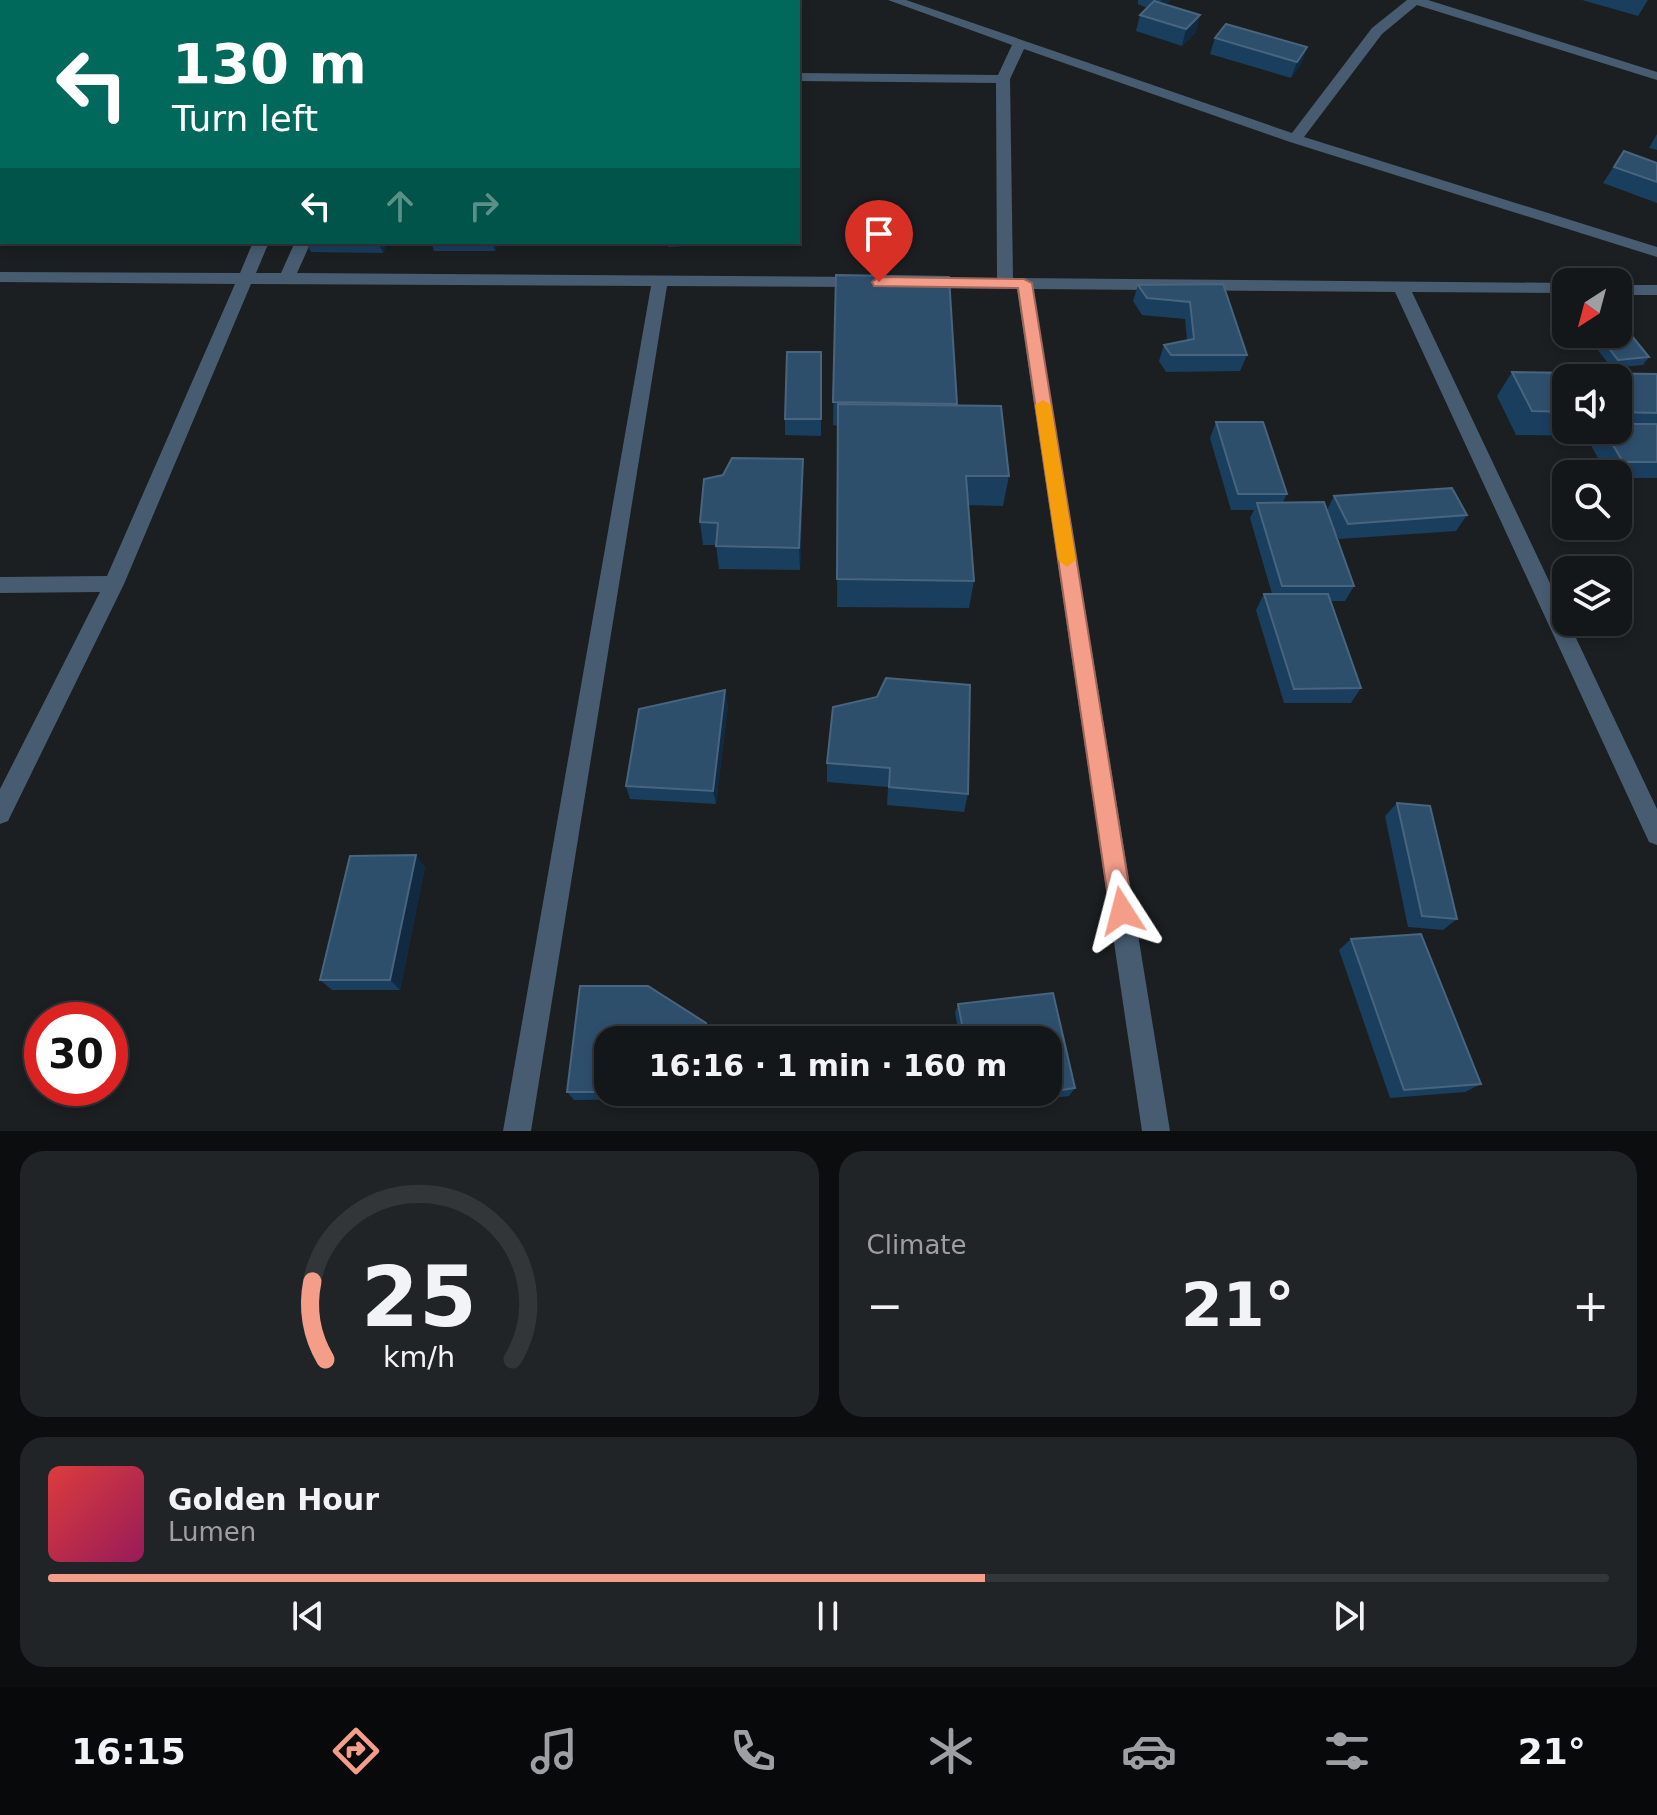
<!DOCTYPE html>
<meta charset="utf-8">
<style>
:root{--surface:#14171a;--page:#212427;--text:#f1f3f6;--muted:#9d9fa2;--line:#333639;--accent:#f49e89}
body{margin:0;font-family:"DejaVu Sans",sans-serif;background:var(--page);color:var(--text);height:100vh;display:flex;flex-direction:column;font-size:30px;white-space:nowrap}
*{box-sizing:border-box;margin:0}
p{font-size:26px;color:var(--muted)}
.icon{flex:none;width:44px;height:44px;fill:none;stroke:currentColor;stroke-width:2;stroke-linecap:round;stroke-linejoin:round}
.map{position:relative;height:1131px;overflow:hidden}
.sheet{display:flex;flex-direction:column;gap:20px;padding:20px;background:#0b0d0e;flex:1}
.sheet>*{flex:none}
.top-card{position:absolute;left:0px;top:0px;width:800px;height:244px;box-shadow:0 4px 12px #0003,0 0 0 2px var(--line);background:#00695c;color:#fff;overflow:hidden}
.needle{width:52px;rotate:216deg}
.controls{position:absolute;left:1552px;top:268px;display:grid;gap:16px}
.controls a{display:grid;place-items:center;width:80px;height:80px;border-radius:16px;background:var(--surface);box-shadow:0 4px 12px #0003,0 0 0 2px var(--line);font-size:40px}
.speed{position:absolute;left:24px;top:1002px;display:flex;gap:16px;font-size:40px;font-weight:700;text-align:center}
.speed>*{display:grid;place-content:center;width:104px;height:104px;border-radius:50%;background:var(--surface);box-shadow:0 4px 12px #0003,0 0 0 2px var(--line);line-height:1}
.speed .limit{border:12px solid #d22;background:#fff;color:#111}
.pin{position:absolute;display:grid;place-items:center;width:68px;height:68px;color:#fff;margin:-82px -34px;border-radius:50% 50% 50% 0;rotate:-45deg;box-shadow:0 0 8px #0007}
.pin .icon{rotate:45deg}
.me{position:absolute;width:88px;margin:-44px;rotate:351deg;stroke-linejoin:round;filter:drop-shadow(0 0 6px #0008)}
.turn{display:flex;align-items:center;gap:28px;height:168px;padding:0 40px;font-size:36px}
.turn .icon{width:104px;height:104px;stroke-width:2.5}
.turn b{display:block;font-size:56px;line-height:68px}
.lanes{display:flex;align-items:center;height:76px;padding:0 40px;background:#0003;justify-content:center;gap:40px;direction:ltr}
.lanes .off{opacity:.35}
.big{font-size:60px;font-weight:700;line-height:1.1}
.sheet .tile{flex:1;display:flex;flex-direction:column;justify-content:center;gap:12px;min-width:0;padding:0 28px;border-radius:24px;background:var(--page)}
.sheet .dial{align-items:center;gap:0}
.dial svg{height:208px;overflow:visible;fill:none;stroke:var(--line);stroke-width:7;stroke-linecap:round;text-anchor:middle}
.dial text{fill:var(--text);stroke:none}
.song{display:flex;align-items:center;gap:24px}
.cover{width:96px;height:96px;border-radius:12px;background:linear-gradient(135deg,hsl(0 70% 55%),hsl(330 70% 35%))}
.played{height:8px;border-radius:4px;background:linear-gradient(90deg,var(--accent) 60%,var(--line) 60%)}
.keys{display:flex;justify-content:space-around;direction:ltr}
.heat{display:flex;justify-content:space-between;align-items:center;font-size:44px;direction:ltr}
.sheet .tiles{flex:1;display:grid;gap:20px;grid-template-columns:1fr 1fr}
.tile:last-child{grid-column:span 2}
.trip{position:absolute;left:594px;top:1026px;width:468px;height:80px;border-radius:24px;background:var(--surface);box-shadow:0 4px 12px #0003,0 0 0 2px var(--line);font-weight:700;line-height:80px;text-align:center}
.dock{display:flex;height:128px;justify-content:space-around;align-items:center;background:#08090a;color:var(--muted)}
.dock .icon{width:56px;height:56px}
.dock .active{color:var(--accent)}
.dock b{font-size:36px;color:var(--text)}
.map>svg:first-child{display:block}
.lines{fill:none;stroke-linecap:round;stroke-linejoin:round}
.minor{fill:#475c71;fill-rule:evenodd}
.wall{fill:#193e5e;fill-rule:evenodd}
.shaded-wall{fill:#112a41}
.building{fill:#2e4f6c;stroke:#48647e;stroke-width:2}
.route{fill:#f49e89;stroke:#9f6759;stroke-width:2}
.slow{fill:#f59e0b}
</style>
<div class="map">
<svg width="1657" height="1131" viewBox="0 0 1657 1131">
<rect width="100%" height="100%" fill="#1b1f22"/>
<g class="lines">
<g class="minor">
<polygon points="305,0 320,0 321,2 306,2"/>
<rect x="362" y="0" width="12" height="2"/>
<polygon points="888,0 906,0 1292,133 1372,28 1407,0 1428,0 1657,72 1657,80 1417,5 1382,34 1304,137 1657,247 1657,257 1290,142 1024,49 1010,79 1013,278 1566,283 1566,293 1412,292 1657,809 1657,845 1649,842 1395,292 1033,289 1170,1131 1142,1131 1017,289 922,288 914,283 922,278 997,278 996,83 798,81 798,73 998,75 1012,45"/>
<polygon points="2,50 2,58 0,59 0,51"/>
<polygon points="253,242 269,242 256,273 281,273 295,242 311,242 297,273 862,277 870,282 862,287 667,286 531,1131 503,1131 651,286 251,284 124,584 8,821 0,824 0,789 100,592 0,593 0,577 107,576 235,284 0,282 0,272 240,273"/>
<rect x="1618" y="285" width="39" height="10"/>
</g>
</g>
<g class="wall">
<polygon points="1138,0 1171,0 1165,4 1196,32 1182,46 1136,31 1140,15 1147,8 1138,4"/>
<polygon points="1582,0 1648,0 1638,16"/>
<polygon points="1215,38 1307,47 1301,64 1291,78 1210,54"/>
<polygon points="1657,134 1657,150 1649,148"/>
<rect x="0" y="146" width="2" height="41"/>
<polygon points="1624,151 1657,163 1657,203 1603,183"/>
<polygon points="306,242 387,242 383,253 311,252"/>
<polygon points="431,242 498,242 495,251 434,251"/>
<polygon points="668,242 684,242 684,246 668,247"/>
<polygon points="836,275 949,277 957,405 1009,476 1003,506 968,505 974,581 969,608 837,607 838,426 833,425"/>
<polygon points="1223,284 1247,355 1240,371 1166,372 1159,361 1164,345 1187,340 1185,319 1142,315 1133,301 1138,285"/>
<polygon points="1585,334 1618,334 1649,357 1643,365 1612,368"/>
<polygon points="821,352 821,436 785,435 785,419"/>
<path d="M1512,372L1657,374V478H1618V474H1607L1588,440L1592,436L1516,435L1497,396ZM1566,378H1618V430H1566Z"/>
<polygon points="1216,422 1287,494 1283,502 1327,510 1334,496 1467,515 1456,531 1339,539 1334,530 1354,586 1345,601 1331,601 1361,688 1351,703 1284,703 1256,610 1264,594 1272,594 1250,518 1254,510 1231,510 1210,438"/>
<polygon points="803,483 800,570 719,569 716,545 703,545 700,522"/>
<polygon points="728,705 716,804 630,799 626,786"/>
<polygon points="833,707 968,794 964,812 887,805 888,787 827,782 827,763"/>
<polygon points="1397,803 1457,919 1443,930 1408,927 1385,816"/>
<polygon points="425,867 400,990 332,990 320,980"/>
<polygon points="1351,939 1481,1084 1465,1092 1390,1098 1339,950"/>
<polygon points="1053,993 1075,1088 1069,1096 972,1108 969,1092 1048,1092 1048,1040 960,1040 955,1013 958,1004"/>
<polygon points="706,1023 709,1033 608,1092 706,1092 706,1099 574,1100 567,1092"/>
</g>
<g class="shaded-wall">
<polygon points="1162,0 1171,0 1157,11 1158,3"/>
<polygon points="1200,15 1196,32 1182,46 1186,29"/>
<polygon points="1307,47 1301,64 1291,78 1297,62"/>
<polygon points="378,242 387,242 383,253"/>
<polygon points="492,242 498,242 495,251"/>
<polygon points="803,459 803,483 800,570 799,548"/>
<polygon points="725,690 728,705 716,804 713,791"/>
<polygon points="416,855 425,867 400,990 390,980"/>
<polygon points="706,1023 709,1033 708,1040 705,1040"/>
</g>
<g class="building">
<polygon points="1154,1 1200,15 1186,29 1140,15"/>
<polygon points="1226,24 1307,47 1297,62 1215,38"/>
<rect x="0" y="146" width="2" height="25"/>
<polygon points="1624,151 1657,163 1657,182 1614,167"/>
<polygon points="836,275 949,277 957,404 833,402"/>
<polygon points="1223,284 1247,355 1171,355 1164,345 1194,339 1190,302 1147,298 1138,285"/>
<polygon points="1618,319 1649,357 1618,360 1598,334 1618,334"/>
<polygon points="787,352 821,352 821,419 785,419"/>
<polygon points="1512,372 1657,374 1657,413 1618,412 1618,378 1566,378 1566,412 1532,411"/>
<polygon points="838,404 1001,406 1009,476 966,476 974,581 837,579"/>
<polygon points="1216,422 1263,422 1287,494 1238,494"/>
<polygon points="1618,424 1657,424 1657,462 1623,462 1604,430 1618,430"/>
<polygon points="732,458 803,459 799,548 716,546 718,523 700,522 704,479 723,475"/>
<polygon points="1452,488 1467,515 1348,524 1334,496"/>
<polygon points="1324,502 1354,586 1282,586 1257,503"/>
<polygon points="1264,594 1328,594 1361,688 1294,689"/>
<polygon points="886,678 970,685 968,794 889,787 890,768 827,763 833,707 877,697"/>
<polygon points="725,690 713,791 626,786 639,709"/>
<polygon points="1397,803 1430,806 1457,919 1422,916"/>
<polygon points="416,855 390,980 320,980 350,856"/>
<polygon points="1421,934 1481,1084 1404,1090 1351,939"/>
<polygon points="580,986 648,986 706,1023 705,1040 608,1040 608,1092 567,1092"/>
<polygon points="1053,993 1075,1088 1048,1092 1048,1040 965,1040 958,1004"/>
<polygon points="974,1092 1047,1092 976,1101"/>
</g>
<polygon class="route" points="879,277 1024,279 1032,283 1133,911 1130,919 1122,922 1114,919 1110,911 1018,288 874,286 872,282"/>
<polygon class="slow" points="1043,400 1051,405 1076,560 1067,567 1058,560 1035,405"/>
</svg>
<div class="controls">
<a><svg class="needle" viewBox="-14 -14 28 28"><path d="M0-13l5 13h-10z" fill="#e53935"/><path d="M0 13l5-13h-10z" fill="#9d9fa2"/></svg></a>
<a><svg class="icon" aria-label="sound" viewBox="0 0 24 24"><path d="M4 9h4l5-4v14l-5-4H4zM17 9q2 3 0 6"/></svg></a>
<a><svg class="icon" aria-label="search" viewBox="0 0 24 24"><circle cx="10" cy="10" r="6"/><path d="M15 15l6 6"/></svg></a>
<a><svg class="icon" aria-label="layers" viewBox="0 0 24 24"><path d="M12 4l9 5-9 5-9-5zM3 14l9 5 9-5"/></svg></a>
</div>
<div class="speed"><div class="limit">30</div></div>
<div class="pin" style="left:879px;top:282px;background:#d93025"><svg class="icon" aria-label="arrive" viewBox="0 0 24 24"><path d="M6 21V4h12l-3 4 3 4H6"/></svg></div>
<svg class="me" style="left:1122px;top:911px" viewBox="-20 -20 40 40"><path d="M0-17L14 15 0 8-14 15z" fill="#f49e89" stroke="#fff" stroke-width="4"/></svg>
<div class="trip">16:16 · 1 min · 160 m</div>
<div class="top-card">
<div class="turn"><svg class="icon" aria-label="left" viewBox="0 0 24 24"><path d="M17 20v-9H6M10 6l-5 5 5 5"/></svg><div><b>130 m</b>Turn left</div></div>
<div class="lanes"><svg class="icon" aria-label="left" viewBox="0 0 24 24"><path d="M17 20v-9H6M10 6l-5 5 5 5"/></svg><svg class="icon off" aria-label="ahead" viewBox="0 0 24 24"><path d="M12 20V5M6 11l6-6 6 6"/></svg><svg class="icon off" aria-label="right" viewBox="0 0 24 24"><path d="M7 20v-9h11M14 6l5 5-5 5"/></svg></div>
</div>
</div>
<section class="sheet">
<div class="tiles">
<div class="tile dial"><svg viewBox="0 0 100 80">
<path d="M14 69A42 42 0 1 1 86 69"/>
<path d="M14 69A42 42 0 0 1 9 39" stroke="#f49e89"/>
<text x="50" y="56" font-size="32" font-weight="700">25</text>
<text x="50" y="72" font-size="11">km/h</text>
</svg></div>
<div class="tile"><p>Climate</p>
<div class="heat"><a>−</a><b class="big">21°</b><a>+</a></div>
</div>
<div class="tile">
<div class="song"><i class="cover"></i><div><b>Golden Hour</b><p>Lumen</p></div></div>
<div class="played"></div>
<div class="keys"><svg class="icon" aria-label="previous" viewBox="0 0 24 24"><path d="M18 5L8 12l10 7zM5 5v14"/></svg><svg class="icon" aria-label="pause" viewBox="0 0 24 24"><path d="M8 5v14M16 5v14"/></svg><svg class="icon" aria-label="next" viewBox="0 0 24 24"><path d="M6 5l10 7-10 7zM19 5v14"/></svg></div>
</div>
</div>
</section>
<nav class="dock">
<b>16:15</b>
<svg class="icon active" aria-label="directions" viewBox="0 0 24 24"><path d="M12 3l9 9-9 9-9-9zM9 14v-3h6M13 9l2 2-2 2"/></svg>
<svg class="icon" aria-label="music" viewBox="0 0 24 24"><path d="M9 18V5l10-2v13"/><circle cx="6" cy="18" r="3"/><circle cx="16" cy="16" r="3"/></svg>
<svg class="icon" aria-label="phone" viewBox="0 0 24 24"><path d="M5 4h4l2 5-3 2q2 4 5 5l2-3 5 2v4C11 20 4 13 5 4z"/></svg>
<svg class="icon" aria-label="climate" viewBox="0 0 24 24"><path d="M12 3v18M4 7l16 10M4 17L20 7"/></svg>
<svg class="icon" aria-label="car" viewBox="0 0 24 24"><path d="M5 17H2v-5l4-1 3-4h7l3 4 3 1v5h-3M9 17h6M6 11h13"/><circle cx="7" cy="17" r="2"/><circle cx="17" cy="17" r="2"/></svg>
<svg class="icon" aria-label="filters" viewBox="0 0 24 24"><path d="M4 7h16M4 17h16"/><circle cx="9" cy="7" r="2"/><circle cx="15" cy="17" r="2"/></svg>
<b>21°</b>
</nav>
